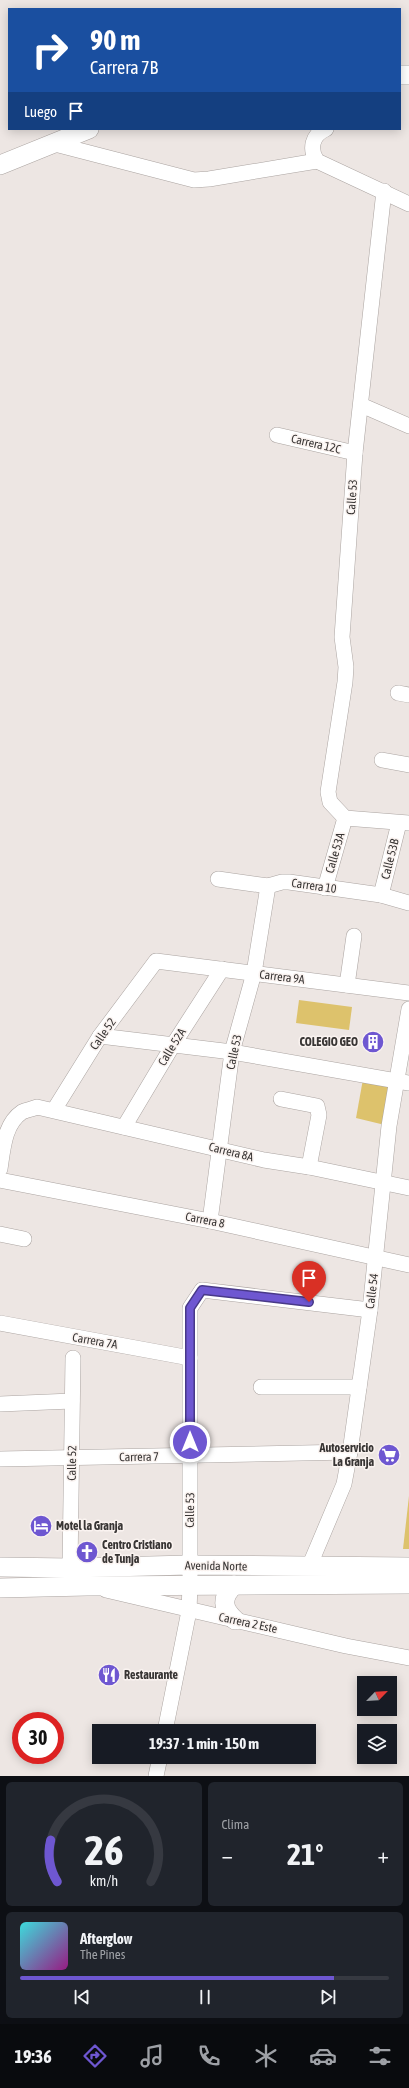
<!DOCTYPE html>
<html lang="es">
<meta charset="utf-8">
<style>
:root{--surface:#171b24;--page:#20242c;--text:#f1f3f6;--muted:#9ea1a6;--line:#363941;--accent:#6e57d1}
body{margin:0;font-family:"Asap Condensed",sans-serif;background:var(--page);color:var(--text);height:100vh;display:flex;flex-direction:column;font-size:15px;white-space:nowrap}
*{box-sizing:border-box;margin:0}
p{font-size:13px;color:var(--muted)}
.icon{flex:none;width:22px;height:22px;fill:none;stroke:currentColor;stroke-width:2;stroke-linecap:round;stroke-linejoin:round}
.map{position:relative;height:1776px;overflow:hidden}
.sheet{display:flex;flex-direction:column;gap:6px;padding:6px;background:#0d0f14;flex:1}
.sheet>*{flex:none}
.top-card{position:absolute;left:8px;top:8px;width:393px;height:122px;border-radius:0px;box-shadow:0 2px 10px #0003;background:#1a4fa0;color:#fff;overflow:hidden}
.needle{width:26px;rotate:65deg}
.fabs{position:absolute;left:357px;top:1676px;display:grid;gap:8px}
.fabs a{display:grid;place-items:center;width:40px;height:40px;border-radius:0px;background:var(--surface);box-shadow:0 2px 10px #0003;font-size:20px}
.speed{position:absolute;left:12px;top:1712px;display:flex;gap:8px;font-size:20px;font-weight:700;text-align:center}
.speed>*{display:grid;place-content:center;width:52px;height:52px;border-radius:50%;background:var(--surface);box-shadow:0 2px 10px #0003;line-height:1}
.speed .limit{border:6px solid #d22;background:#fff;color:#111}
.pin{position:absolute;display:grid;place-items:center;width:34px;height:34px;color:#fff;margin:-41px -17px;border-radius:50% 50% 50% 0;rotate:-45deg;box-shadow:0 0 4px #0007}
.pin .icon{rotate:45deg}
.me{position:absolute;width:44px;margin:-22px;rotate:0deg;stroke-linejoin:round;filter:drop-shadow(0 0 3px #0008)}
.turn{display:flex;align-items:center;gap:14px;height:84px;padding:0 16px;font-size:18px}
.turn .icon{width:52px;height:52px;stroke-width:2.5}
.turn b{display:block;font-size:28px;line-height:34px}
.then{display:flex;align-items:center;height:38px;padding:0 16px;background:#0003;gap:8px;font-size:15px}
.big{font-size:30px;font-weight:700;line-height:1.1}
.sheet .tile{flex:1;display:flex;flex-direction:column;justify-content:center;gap:6px;min-width:0;padding:0 14px;border-radius:6px;background:var(--page)}
.sheet .dial{align-items:center;gap:0}
.dial svg{height:104px;overflow:visible;fill:none;stroke:var(--line);stroke-width:7;stroke-linecap:round;text-anchor:middle}
.dial text{fill:var(--text);stroke:none}
.song{display:flex;align-items:center;gap:12px}
.cover{width:48px;height:48px;border-radius:6px;background:linear-gradient(135deg,hsl(180 70% 55%),hsl(310 70% 35%))}
.played{height:4px;border-radius:2px;background:linear-gradient(90deg,var(--accent) 85%,var(--line) 85%)}
.keys{display:flex;justify-content:space-around;direction:ltr}
.heat{display:flex;justify-content:space-between;align-items:center;font-size:22px;direction:ltr}
.sheet .tiles{flex:1;display:grid;gap:6px;grid-template-columns:1fr 1fr}
.tile:last-child{grid-column:span 2}
.trip{position:absolute;left:92px;top:1724px;width:224px;height:40px;border-radius:0px;background:var(--surface);box-shadow:0 2px 10px #0003;font-weight:700;line-height:40px;text-align:center}
.dock{display:flex;height:64px;justify-content:space-around;align-items:center;background:#090b0e;color:var(--muted)}
.dock .icon{width:28px;height:28px}
.dock .on{color:var(--accent)}
.dock b{font-size:18px;color:var(--text)}
.map>svg:first-child{display:block}
.green{fill:#ddc26c}
.lines{fill:none;stroke-linecap:round;stroke-linejoin:round}
.minor-casing{stroke:#aba4a1;stroke-width:16}
.major-casing{stroke:#aba4a1;stroke-width:20}
.minor{stroke:#fff;stroke-width:15}
.major{stroke:#fff;stroke-width:19}
.route-casing{stroke:#483988;stroke-width:10}
.route{stroke:#6e57d1;stroke-width:7}
.labels{text-anchor:middle;dominant-baseline:central;stroke-width:3;stroke-linejoin:round;paint-order:stroke}
.street-label{font-size:12px;fill:#383534;stroke:#faf3f0}
.poi-label{font-size:12px;font-weight:bold;fill:#383534;stroke:#faf3f0;text-anchor:start}
</style>
<div class="map">
<svg width="409" height="1776" viewBox="0 0 409 1776">
<rect width="100%" height="100%" fill="#ede6e3"/>
<g class="green">
<polygon points="299,1000 352,1007 349,1030 296,1023"/>
<polygon points="365,1068 397,1082 389,1126 356,1118"/>
<polygon points="409,1496 409,1549 403,1549"/>
</g>
<g class="lines">
<g class="minor-casing">
<g id="minor">
<path d="M326,129C312,135 309,149 317,161L409,204"/>
<polyline points="51,143 194,180 209,179 317,161"/>
<polyline points="384,191 355,453 342,637 346,667 345,682 328,792 330,802 345,818 409,823"/>
<polyline points="361,405 409,426"/>
<polyline points="277,435 355,453"/>
<polyline points="398,693 409,695"/>
<polyline points="382,760 409,765"/>
<polyline points="218,879 268,886 282,882 289,882 381,895 409,903"/>
<polyline points="325,888 345,818"/>
<polyline points="381,895 399,823"/>
<polyline points="347,985 354,936"/>
<polyline points="100,1036 232,1052 409,1083"/>
<polyline points="281,1099 317,1106 319,1115 309,1167"/>
<polyline points="54,1110 100,1036 156,961 409,993"/>
<polyline points="124,1127 173,1045 222,969"/>
<path d="M0,1169C3,1150 4,1124 22,1112C26,1110 33,1109 37,1107L264,1160L309,1167L409,1188"/>
<polyline points="0,1180 210,1221 409,1265"/>
<polyline points="210,1221 232,1052 254,973 268,886"/>
<polyline points="0,1234 24,1239"/>
<polyline points="0,1323 190,1358"/>
<polyline points="261,1387 359,1387"/>
<polyline points="0,1404 72,1401"/>
<polyline points="0,1459 350,1452"/>
<polyline points="309,1567 344,1484 350,1452 370,1310 389,1126 409,1009"/>
<polyline points="70,1568 73,1358"/>
<polyline points="106,1590 346,1646 409,1658"/>
<polyline points="165,1731 189,1611 190,1585 190,1308 202,1290 370,1310"/>
<polyline points="156,1776 160,1757"/>
</g>
</g>
<g class="major-casing">
<g id="major">
<polyline points="400,75 409,75"/>
<polyline points="0,165 89,129"/>
<polyline points="0,1567 70,1568 189,1565 409,1567"/>
<path d="M234,1585C221,1598 222,1608 235,1620"/>
<polyline points="0,1588 87,1586 409,1584"/>
</g>
</g>
<use href="#minor" class="minor"/>
<use href="#major" class="major"/>
</g>
<g class="lines">
<g class="route-casing">
<polyline id="route" points="190,1442 190,1308 202,1290 309,1302"/>
</g>
<use href="#route" class="route"/>
</g>
<defs>
<g id="building-disc" transform="scale(1.15)"><circle r="9.5" fill="#6e57d1" stroke="#faf3f0"/><path d="M-4-6H4V6H1V3H-1V6H-4ZM-2.5-4.3h1.7v1.8h-1.7ZM.8-4.3h1.7v1.8H.8ZM-2.5-1h1.7V.8h-1.7ZM.8-1h1.7V.8H.8Z" fill="#fff"/></g>
<g id="supermarket-disc" transform="scale(1.15)"><circle r="9.5" fill="#6e57d1" stroke="#faf3f0"/><path d="M-6-5.5h2.5l.6 2H6L4.5 2H-2.5L-4.4-4H-6ZM-1.5 3.2a1.3 1.3 0 1 0 .1 0ZM3 3.2a1.3 1.3 0 1 0 .1 0Z" fill="#fff"/></g>
<g id="hotel-disc" transform="scale(1.15)"><circle r="9.5" fill="#6e57d1" stroke="#faf3f0"/><path d="M-6-4.5h1.5V1H6V5H4.5V3h-9V5H-6ZM-4 0a1.8 1.8 0 1 1 3.6 0ZM.5 0V-2.5h3Q6-2.5 6 0Z" fill="#fff"/></g>
<g id="church-disc" transform="scale(1.15)"><circle r="9.5" fill="#6e57d1" stroke="#faf3f0"/><path d="M-1.2-6h2.4v3.5h3.3v2.4h-3.3V6h-2.4V-.1h-3.3v-2.4h3.3Z" fill="#fff"/></g>
<g id="restaurant-disc" transform="scale(1.15)"><circle r="9.5" fill="#6e57d1" stroke="#faf3f0"/><path d="M-5-6h1v4h1v-4h1v4h1v-4h1v5L-1.5 .5V6h-2V.5L-5-1ZM5-6V6H3V1.5H1.5Q1.5-4 5-6Z" fill="#fff"/></g>
</defs>
<g fill-rule="evenodd">
<use href="#building-disc" x="373" y="1042"/>
<use href="#supermarket-disc" x="389" y="1455"/>
<use href="#hotel-disc" x="41" y="1526"/>
<use href="#church-disc" x="87" y="1552"/>
<use href="#restaurant-disc" x="109" y="1675"/>
</g>
<g class="labels">
<g class="street-label">
<text transform="translate(316 444) rotate(13)">Carrera 12C</text>
<text transform="translate(352 497) rotate(-86)">Calle 53</text>
<text transform="translate(335 853) rotate(-74)">Calle 53A</text>
<text transform="translate(390 859) rotate(-76)">Calle 53B</text>
<text transform="translate(314 886) rotate(8)">Carrera 10</text>
<text transform="translate(282 977) rotate(7)">Carrera 9A</text>
<text transform="translate(103 1034) rotate(-55)">Calle 52</text>
<text transform="translate(172 1047) rotate(-58)">Calle 52A</text>
<text transform="translate(234 1052) rotate(-78)">Calle 53</text>
<text transform="translate(231 1152) rotate(14)">Carrera 8A</text>
<text transform="translate(205 1220) rotate(11)">Carrera 8</text>
<text transform="translate(372 1291) rotate(-83)">Calle 54</text>
<text transform="translate(95 1341) rotate(10)">Carrera 7A</text>
<text transform="translate(139 1457) rotate(-1)">Carrera 7</text>
<text transform="translate(72 1463) rotate(-89)">Calle 52</text>
<text transform="translate(190 1510) rotate(-89)">Calle 53</text>
<text transform="translate(216 1566) rotate(1)">Avenida Norte</text>
<text transform="translate(248 1623) rotate(12)">Carrera 2 Este</text>
</g>
<g class="poi-label">
<text x="358" y="1042" text-anchor="end">COLEGIO GEO</text>
<text x="374" y="1448" text-anchor="end">Autoservicio<tspan x="374" dy="14">La Granja</tspan></text>
<text x="56" y="1526">Motel la Granja</text>
<text x="102" y="1545">Centro Cristiano<tspan x="102" dy="14">de Tunja</tspan></text>
<text x="124" y="1675">Restaurante</text>
</g>
</g>
</svg>
<div class="fabs">
<a><svg class="needle" viewBox="-14 -14 28 28"><path d="M0-13l5 13h-10z" fill="#e53935"/><path d="M0 13l5-13h-10z" fill="#9ea1a6"/></svg></a>
<a><svg class="icon" aria-label="layers" viewBox="0 0 24 24"><path d="M12 4l9 5-9 5-9-5zM3 14l9 5 9-5"/></svg></a>
</div>
<div class="speed"><div class="limit">30</div></div>
<div class="pin" style="left:309px;top:1302px;background:#d93025"><svg class="icon" aria-label="arrive" viewBox="0 0 24 24"><path d="M6 21V4h12l-3 4 3 4H6"/></svg></div>
<svg class="me" style="left:190px;top:1442px" viewBox="-20 -20 40 40"><circle r="17" fill="#6e57d1" stroke="#fff" stroke-width="3"/><path d="M0-11L8 9 0 5-8 9z" fill="#fff"/></svg>
<div class="trip">19:37 · 1 min · 150 m</div>
<div class="top-card">
<div class="turn"><svg class="icon" aria-label="right" viewBox="0 0 24 24"><path d="M7 20v-9h11M14 6l5 5-5 5"/></svg><div><b>90 m</b>Carrera 7B</div></div>
<div class="then">Luego<svg class="icon" aria-label="arrive" viewBox="0 0 24 24"><path d="M6 21V4h12l-3 4 3 4H6"/></svg></div>
</div>
</div>
<section class="sheet">
<div class="tiles">
<div class="tile dial"><svg viewBox="0 0 100 80">
<path d="M14 69A42 42 0 1 1 86 69"/>
<path d="M14 69A42 42 0 0 1 9 37" stroke="#6e57d1"/>
<text x="50" y="56" font-size="32" font-weight="700">26</text>
<text x="50" y="72" font-size="11">km/h</text>
</svg></div>
<div class="tile"><p>Clima</p>
<div class="heat"><a>−</a><b class="big">21°</b><a>+</a></div>
</div>
<div class="tile">
<div class="song"><i class="cover"></i><div><b>Afterglow</b><p>The Pines</p></div></div>
<div class="played"></div>
<div class="keys"><svg class="icon" aria-label="previous" viewBox="0 0 24 24"><path d="M18 5L8 12l10 7zM5 5v14"/></svg><svg class="icon" aria-label="pause" viewBox="0 0 24 24"><path d="M8 5v14M16 5v14"/></svg><svg class="icon" aria-label="next" viewBox="0 0 24 24"><path d="M6 5l10 7-10 7zM19 5v14"/></svg></div>
</div>
</div>
</section>
<nav class="dock">
<b>19:36</b>
<svg class="icon on" aria-label="directions" viewBox="0 0 24 24"><path d="M12 3l9 9-9 9-9-9zM9 14v-3h6M13 9l2 2-2 2"/></svg>
<svg class="icon" aria-label="music" viewBox="0 0 24 24"><path d="M9 18V5l10-2v13"/><circle cx="6" cy="18" r="3"/><circle cx="16" cy="16" r="3"/></svg>
<svg class="icon" aria-label="phone" viewBox="0 0 24 24"><path d="M5 4h4l2 5-3 2q2 4 5 5l2-3 5 2v4C11 20 4 13 5 4z"/></svg>
<svg class="icon" aria-label="climate" viewBox="0 0 24 24"><path d="M12 3v18M4 7l16 10M4 17L20 7"/></svg>
<svg class="icon" aria-label="car" viewBox="0 0 24 24"><path d="M5 17H2v-5l4-1 3-4h7l3 4 3 1v5h-3M9 17h6M6 11h13"/><circle cx="7" cy="17" r="2"/><circle cx="17" cy="17" r="2"/></svg>
<svg class="icon" aria-label="filters" viewBox="0 0 24 24"><path d="M4 7h16M4 17h16"/><circle cx="9" cy="7" r="2"/><circle cx="15" cy="17" r="2"/></svg>
</nav>
